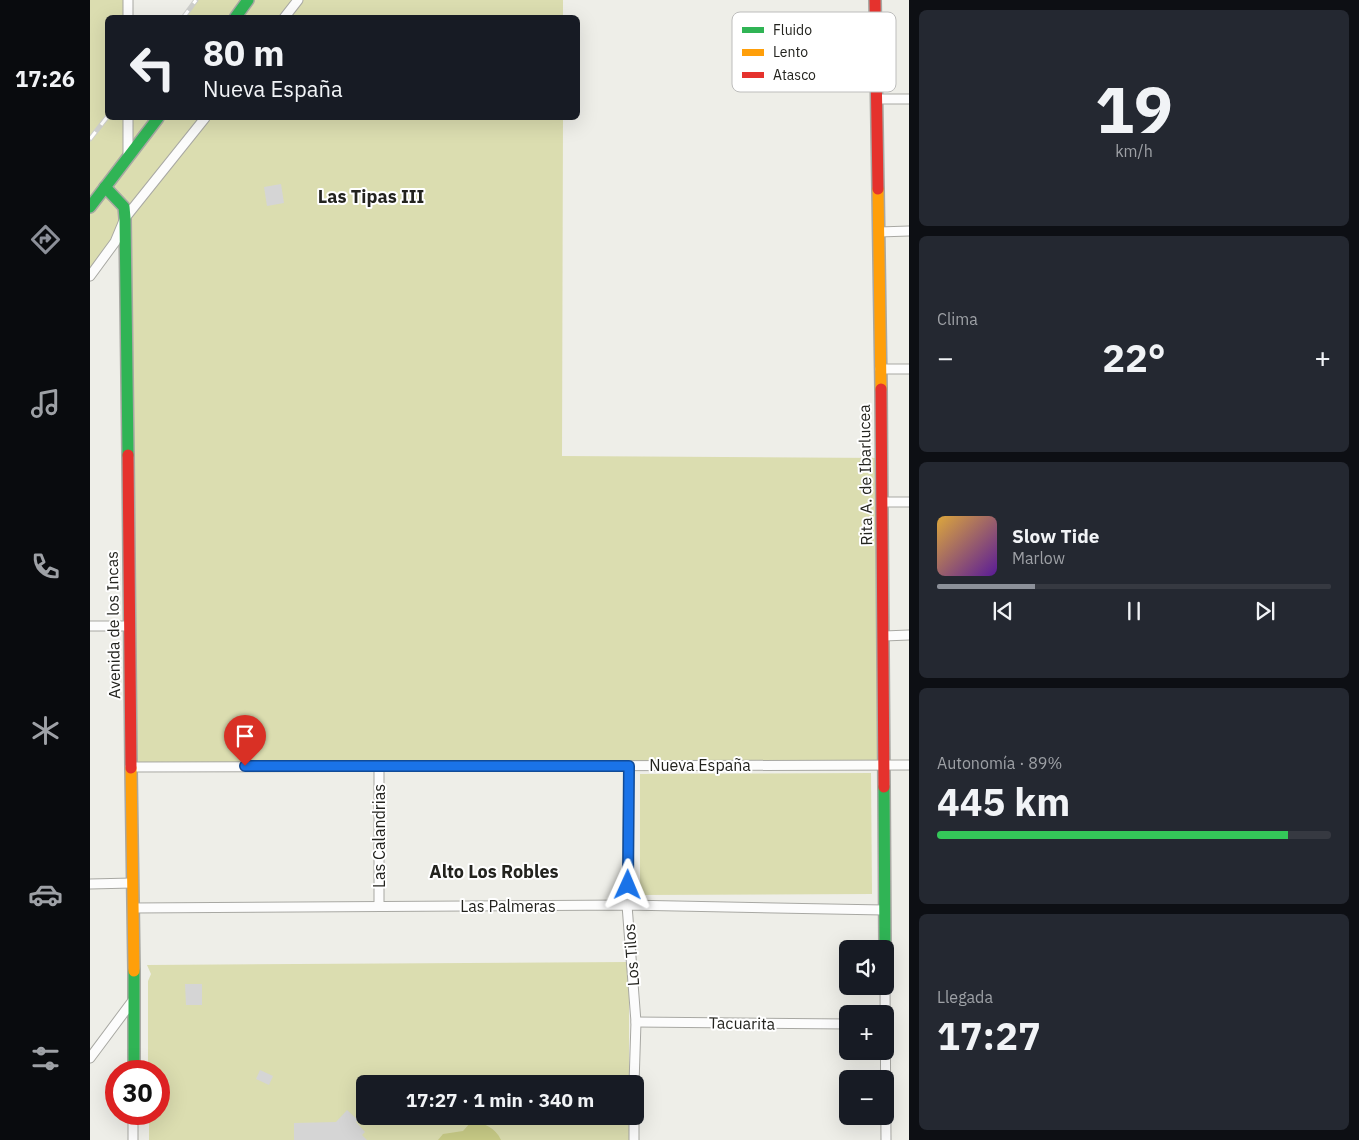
<!DOCTYPE html>
<html lang="es">
<meta charset="utf-8">
<style>
:root{--surface:#171b24;--page:#242831;--text:#f1f3f6;--muted:#9ea1a6;--line:#363941;--accent:#8c9099}
body{margin:0;font-family:"IBM Plex Sans",sans-serif;background:var(--page);color:var(--text);height:100vh;display:flex;flex-direction:column;font-size:19px;white-space:nowrap}
*{box-sizing:border-box;margin:0}
p{font-size:16px;color:var(--muted)}
.icon{flex:none;width:28px;height:28px;fill:none;stroke:currentColor;stroke-width:2;stroke-linecap:round;stroke-linejoin:round}
.map{position:relative;flex:1;overflow:hidden}
.drawer{display:flex;flex-direction:column;gap:10px;padding:10px;background:#0d0f14;width:450px}
.drawer>*{flex:none}
.hud{position:absolute;left:15px;top:15px;width:475px;height:105px;border-radius:8px;box-shadow:0 5px 20px #0002;background:#171b24;color:var(--text);overflow:hidden}
.tools{position:absolute;left:749px;top:940px;display:grid;gap:10px}
.tools a{display:grid;place-items:center;width:55px;height:55px;border-radius:8px;background:var(--surface);box-shadow:0 5px 20px #0002;font-size:25px}
.speed{position:absolute;left:15px;top:1060px;display:flex;gap:10px;font-size:25px;font-weight:700;text-align:center}
.speed>*{display:grid;place-content:center;width:65px;height:65px;border-radius:50%;background:var(--surface);box-shadow:0 5px 20px #0002;line-height:1}
.speed .limit{border:8px solid #d22;background:#fff;color:#111}
.pin{position:absolute;display:grid;place-items:center;width:42px;height:42px;color:#fff;margin:-51px -21px;border-radius:50% 50% 50% 0;rotate:-45deg;box-shadow:0 0 5px #0007}
.pin .icon{rotate:45deg}
.me{position:absolute;width:55px;margin:-28px;rotate:1deg;stroke-linejoin:round;filter:drop-shadow(0 0 4px #0008)}
.turn{display:flex;align-items:center;gap:18px;height:105px;padding:0 15px;font-size:22px}
.turn .icon{width:65px;height:65px;stroke-width:2.5}
.turn b{display:block;font-size:35px;line-height:42px}
.big{font-size:38px;font-weight:700;line-height:1.1}
.drawer .widget{flex:1;display:flex;flex-direction:column;justify-content:center;gap:8px;min-width:0;padding:0 18px;border-radius:8px;background:var(--page)}
.drawer .dial{align-items:center;gap:0}
.dial b{font-size:65px;line-height:1}
.song{display:flex;align-items:center;gap:15px}
.cover{width:60px;height:60px;border-radius:8px;background:linear-gradient(135deg,hsl(40 70% 55%),hsl(270 70% 35%))}
.played{height:5px;border-radius:2px;background:linear-gradient(90deg,var(--accent) 25%,var(--line) 25%)}
.keys{display:flex;justify-content:space-around;direction:ltr}
.heat{display:flex;justify-content:space-between;align-items:center;font-size:28px;direction:ltr}
.charge{height:8px;border-radius:4px;background:linear-gradient(90deg,#34c759 89%,var(--line) 0)}
.trip{position:absolute;left:266px;top:1075px;width:288px;height:50px;border-radius:8px;background:var(--surface);box-shadow:0 5px 20px #0002;font-weight:700;line-height:50px;text-align:center}
main{display:flex;flex:1;min-height:0}
.dock{display:flex;flex-direction:column;width:90px;justify-content:space-around;align-items:center;background:#090b0e;color:var(--muted)}
.dock .icon{width:35px;height:35px}
.dock .current{color:var(--accent)}
.dock b{font-size:22px;color:var(--text)}
.map>svg:first-child{display:block}
.green{fill:#dbddb0}
.water{fill:#c8cb86}
.building{fill:#d5d5d5}
.lines{fill:none;stroke-linecap:round;stroke-linejoin:round}
.street-casing{stroke:#a8a8a3;stroke-width:11}
.fast-casing{stroke:#a8a8a3;stroke-width:14}
.slow-casing{stroke:#a8a8a3;stroke-width:14}
.jam-casing{stroke:#a8a8a3;stroke-width:14}
.street{stroke:#fcfcfc;stroke-width:9}
.fast{stroke:#30b455;stroke-width:11}
.slow{stroke:#ff9f0a;stroke-width:11}
.jam{stroke:#e5322d;stroke-width:11}
.rail-casing{stroke:#cecfcc;stroke-width:5}
.rail{stroke:#fff;stroke-width:3;stroke-dasharray:9;stroke-linecap:butt}
.route-casing{stroke:#114b97;stroke-width:12}
.route{stroke:#1a73e8;stroke-width:9}
.labels{text-anchor:middle;dominant-baseline:central;stroke-width:4;stroke-linejoin:round;paint-order:stroke}
.street-label{font-size:16px;fill:#23231e;stroke:#fff}
.neighbourhood-label{font-size:18px;font-weight:bold;fill:#23231e;stroke:#fff}
.key{fill:#fff;stroke:#bdbdbc;stroke-width:1}
.key-label{font-size:14px;fill:#23231e}
</style>
<main>
<nav class="dock">
<b>17:26</b>
<svg class="icon current" aria-label="directions" viewBox="0 0 24 24"><path d="M12 3l9 9-9 9-9-9zM9 14v-3h6M13 9l2 2-2 2"/></svg>
<svg class="icon" aria-label="music" viewBox="0 0 24 24"><path d="M9 18V5l10-2v13"/><circle cx="6" cy="18" r="3"/><circle cx="16" cy="16" r="3"/></svg>
<svg class="icon" aria-label="phone" viewBox="0 0 24 24"><path d="M5 4h4l2 5-3 2q2 4 5 5l2-3 5 2v4C11 20 4 13 5 4z"/></svg>
<svg class="icon" aria-label="climate" viewBox="0 0 24 24"><path d="M12 3v18M4 7l16 10M4 17L20 7"/></svg>
<svg class="icon" aria-label="car" viewBox="0 0 24 24"><path d="M5 17H2v-5l4-1 3-4h7l3 4 3 1v5h-3M9 17h6M6 11h13"/><circle cx="7" cy="17" r="2"/><circle cx="17" cy="17" r="2"/></svg>
<svg class="icon" aria-label="filters" viewBox="0 0 24 24"><path d="M4 7h16M4 17h16"/><circle cx="9" cy="7" r="2"/><circle cx="15" cy="17" r="2"/></svg>
</nav>
<div class="map">
<svg width="819" height="1140" viewBox="0 0 819 1140">
<rect width="100%" height="100%" fill="#eeeee8"/>
<g class="green">
<polygon points="0,0 38,0 38,17 18,18 18,118 473,118 472,456 791,458 793,765 40,767 35,220 0,276"/>
<polygon points="106,0 473,0 473,18 93,18"/>
<polygon points="781,773 782,894 550,895 550,774"/>
<polygon points="539,962 539,1084 275,1084 275,1116 540,1116 540,1140 59,1140 59,1114 69,1114 69,1071 58,1071 58,981 61,974 57,965"/>
</g>
<path class="water" d="M381,1122C393,1122 406,1128 411,1140H348L353,1134L373,1131Z"/>
<g class="building">
<polygon points="191,184 194,203 177,206 174,187"/>
<polygon points="95,984 112,984 112,1005 96,1005"/>
<polygon points="170,1070 183,1076 179,1085 166,1079"/>
<polygon points="257,1110 268,1120 266,1122 275,1132 272,1135 277,1140 204,1140 204,1123 246,1122"/>
</g>
<g class="lines">
<g class="street-casing">
<g id="street">
<polyline points="38,0 38,18"/>
<polyline points="194,18 208,0"/>
<polyline points="787,99 819,99"/>
<polyline points="38,155 38,118"/>
<polyline points="789,232 819,231"/>
<polyline points="0,276 25,242 35,218 115,118"/>
<polyline points="790,369 819,369"/>
<polyline points="792,502 819,502"/>
<polyline points="0,626 39,626"/>
<polyline points="794,636 819,635"/>
<polyline points="289,766 289,906"/>
<polyline points="539,766 537,905 546,1022 544,1084"/>
<polyline points="40,767 819,765"/>
<polyline points="0,884 42,883"/>
<polyline points="43,908 537,905 794,910"/>
<polyline points="795,986 796,1140"/>
<polyline points="546,1022 758,1024"/>
<polyline points="0,1058 44,999"/>
<polyline points="544,1116 544,1140"/>
<polyline points="43,1140 43,1114"/>
</g>
</g>
<g class="fast-casing">
<g id="fast">
<polyline points="145,18 158,0"/>
<polyline points="15,187 34,207 35,218 38,455"/>
<polyline points="0,207 68,118"/>
<polyline points="794,787 795,949"/>
<polyline points="44,971 44,1071"/>
</g>
</g>
<g class="slow-casing">
<g id="slow">
<polyline points="788,189 791,389"/>
<polyline points="41,768 44,971"/>
</g>
</g>
<g class="jam-casing">
<g id="jam">
<polyline points="785,0 788,189"/>
<polyline points="791,389 794,787"/>
<polyline points="38,455 41,768"/>
</g>
</g>
<use href="#street" class="street"/>
<use href="#fast" class="fast"/>
<use href="#slow" class="slow"/>
<use href="#jam" class="jam"/>
<g class="rail-casing">
<g id="rail">
<polyline points="93,18 106,0"/>
<polyline points="0,139 18,116"/>
</g>
</g>
<use href="#rail" class="rail"/>
</g>
<g class="lines">
<g class="route-casing">
<polyline id="route" points="155,766 539,766 538,885"/>
</g>
<use href="#route" class="route"/>
</g>
<g class="labels">
<g class="street-label">
<text transform="translate(775 475) rotate(-91)">Rita A. de Ibarlucea</text>
<text transform="translate(23 625) rotate(-91)">Avenida de los Incas</text>
<text x="610" y="765">Nueva España</text>
<text transform="translate(289 836) rotate(-90)">Las Calandrias</text>
<text x="418" y="906">Las Palmeras</text>
<text transform="translate(541 955) rotate(-94)">Los Tilos</text>
<text transform="translate(652 1023) rotate(1)">Tacuarita</text>
</g>
<g class="neighbourhood-label">
<text x="281" y="196">Las Tipas III</text>
<text x="404" y="871">Alto Los Robles</text>
</g>
</g>
<rect x="642" y="12" width="164" height="80" rx="8" class="key"/>
<rect x="652" y="27" width="22" height="6" fill="#30b455"/>
<rect x="652" y="49" width="22" height="7" fill="#ff9f0a"/>
<rect x="652" y="72" width="22" height="6" fill="#e5322d"/>
<g class="key-label">
<text x="683" y="35">Fluido</text>
<text x="683" y="57">Lento</text>
<text x="683" y="80">Atasco</text>
</g>
</svg>
<div class="tools">
<a><svg class="icon" aria-label="sound" viewBox="0 0 24 24"><path d="M4 9h4l5-4v14l-5-4H4zM17 9q2 3 0 6"/></svg></a>
<a>+</a>
<a>−</a>
</div>
<div class="speed"><div class="limit">30</div></div>
<div class="pin" style="left:155px;top:766px;background:#d93025"><svg class="icon" aria-label="arrive" viewBox="0 0 24 24"><path d="M6 21V4h12l-3 4 3 4H6"/></svg></div>
<svg class="me" style="left:538px;top:885px" viewBox="-20 -20 40 40"><path d="M0-17L14 15 0 8-14 15z" fill="#1a73e8" stroke="#fff" stroke-width="4"/></svg>
<div class="trip">17:27 · 1 min · 340 m</div>
<div class="hud">
<div class="turn"><svg class="icon" aria-label="left" viewBox="0 0 24 24"><path d="M17 20v-9H6M10 6l-5 5 5 5"/></svg><div><b>80 m</b>Nueva España</div></div>
</div>
</div>
<section class="drawer">
<div class="widget dial"><b>19</b><p>km/h</p></div>
<div class="widget"><p>Clima</p>
<div class="heat"><a>−</a><b class="big">22°</b><a>+</a></div>
</div>
<div class="widget">
<div class="song"><i class="cover"></i><div><b>Slow Tide</b><p>Marlow</p></div></div>
<div class="played"></div>
<div class="keys"><svg class="icon" aria-label="previous" viewBox="0 0 24 24"><path d="M18 5L8 12l10 7zM5 5v14"/></svg><svg class="icon" aria-label="pause" viewBox="0 0 24 24"><path d="M8 5v14M16 5v14"/></svg><svg class="icon" aria-label="next" viewBox="0 0 24 24"><path d="M6 5l10 7-10 7zM19 5v14"/></svg></div>
</div>
<div class="widget"><p>Autonomía · 89%</p><b class="big">445 km</b><div class="charge"></div></div>
<div class="widget"><p>Llegada</p><b class="big">17:27</b></div>
</section>
</main>
